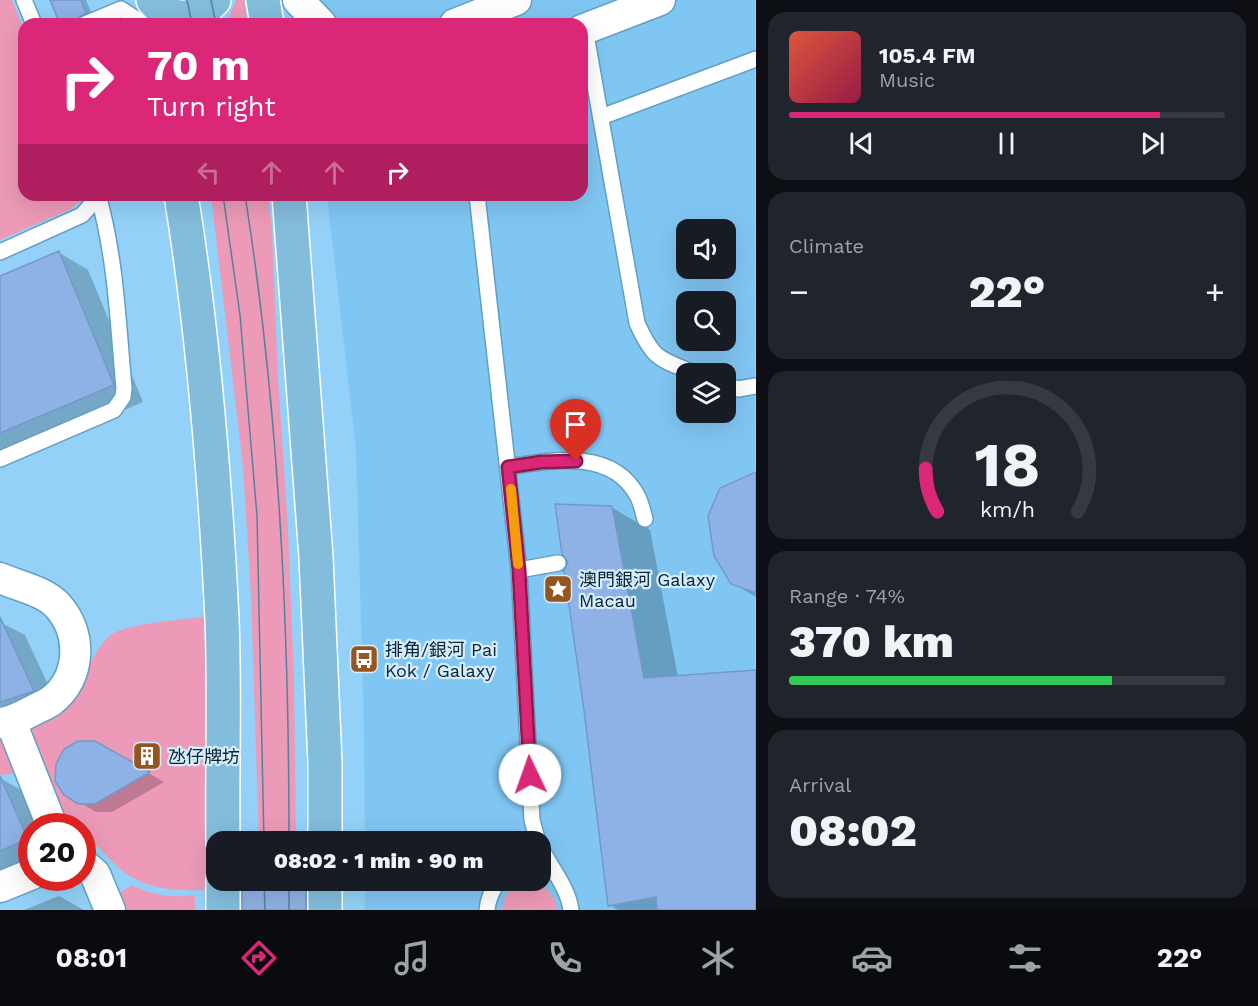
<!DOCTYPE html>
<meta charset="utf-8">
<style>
:root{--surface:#171b24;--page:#20242c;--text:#f1f3f6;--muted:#9ea1a6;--line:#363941;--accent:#db2777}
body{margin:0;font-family:"Work Sans","Noto Sans SC",sans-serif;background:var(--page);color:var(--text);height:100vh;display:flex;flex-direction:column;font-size:22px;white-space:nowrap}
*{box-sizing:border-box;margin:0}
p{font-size:20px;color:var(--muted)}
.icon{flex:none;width:33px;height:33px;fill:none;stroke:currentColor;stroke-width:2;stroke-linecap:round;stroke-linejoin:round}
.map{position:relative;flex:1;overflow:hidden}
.panel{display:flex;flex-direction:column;gap:12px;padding:12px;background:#0d0f14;width:502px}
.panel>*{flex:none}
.banner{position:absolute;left:18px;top:18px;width:570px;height:183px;border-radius:18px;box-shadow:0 6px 24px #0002;background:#db2777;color:#fff;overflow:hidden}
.tools{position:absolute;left:676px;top:219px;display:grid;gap:12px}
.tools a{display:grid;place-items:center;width:60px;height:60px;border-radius:12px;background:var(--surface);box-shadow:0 6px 24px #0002;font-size:30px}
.speed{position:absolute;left:18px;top:813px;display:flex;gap:12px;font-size:30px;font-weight:700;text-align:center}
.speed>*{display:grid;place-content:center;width:78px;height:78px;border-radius:50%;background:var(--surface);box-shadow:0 6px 24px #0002;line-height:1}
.speed .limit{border:9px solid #d22;background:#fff;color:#111}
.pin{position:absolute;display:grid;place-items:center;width:51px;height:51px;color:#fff;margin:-62px -26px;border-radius:50% 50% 50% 0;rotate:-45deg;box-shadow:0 0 6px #0007}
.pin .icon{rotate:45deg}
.me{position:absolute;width:66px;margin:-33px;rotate:357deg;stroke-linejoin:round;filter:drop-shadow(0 0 4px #0008)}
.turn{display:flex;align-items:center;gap:21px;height:126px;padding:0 30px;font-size:27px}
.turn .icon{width:78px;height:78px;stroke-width:2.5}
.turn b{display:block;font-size:42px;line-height:51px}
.lanes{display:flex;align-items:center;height:57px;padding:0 30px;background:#0003;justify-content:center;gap:30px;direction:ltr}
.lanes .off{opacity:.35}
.big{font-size:45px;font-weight:800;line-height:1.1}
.panel .widget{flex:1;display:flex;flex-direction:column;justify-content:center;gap:9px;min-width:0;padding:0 21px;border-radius:18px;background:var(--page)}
.panel .dial{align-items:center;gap:0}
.dial svg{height:156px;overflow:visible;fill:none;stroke:var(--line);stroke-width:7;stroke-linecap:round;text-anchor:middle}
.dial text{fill:var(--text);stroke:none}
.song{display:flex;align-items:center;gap:18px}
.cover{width:72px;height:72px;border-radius:9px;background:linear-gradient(135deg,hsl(10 70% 55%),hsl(340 70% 35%))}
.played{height:6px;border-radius:3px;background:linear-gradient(90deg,var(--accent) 85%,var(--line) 85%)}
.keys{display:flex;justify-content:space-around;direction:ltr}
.heat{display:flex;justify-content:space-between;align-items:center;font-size:33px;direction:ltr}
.charge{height:9px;border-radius:4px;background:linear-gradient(90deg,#34c759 74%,var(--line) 0)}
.trip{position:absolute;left:206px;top:831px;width:345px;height:60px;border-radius:18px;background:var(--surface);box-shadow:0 6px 24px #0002;font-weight:800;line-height:60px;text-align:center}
.dock{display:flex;height:96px;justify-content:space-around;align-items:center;background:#090b0e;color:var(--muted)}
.dock .icon{width:42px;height:42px}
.dock .selected{color:var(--accent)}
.dock b{font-size:27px;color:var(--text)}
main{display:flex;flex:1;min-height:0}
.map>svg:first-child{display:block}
.built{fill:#80c6f2;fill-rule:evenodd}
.green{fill:#ec9ab7}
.shadow{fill:#0003}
.building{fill:#8eb2e5;stroke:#7598ca;stroke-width:1.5}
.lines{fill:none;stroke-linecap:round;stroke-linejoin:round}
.lane-casing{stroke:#629fc4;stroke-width:18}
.street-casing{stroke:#629fc4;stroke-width:33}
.primary-casing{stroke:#fff;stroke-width:36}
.lane{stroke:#fff;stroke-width:15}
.street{stroke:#fff;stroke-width:30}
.primary{stroke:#83bddc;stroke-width:33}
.tram{stroke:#54819d;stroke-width:1.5}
.route-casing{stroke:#8e194d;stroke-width:15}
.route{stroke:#db2777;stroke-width:10}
.slow{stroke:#f59e0b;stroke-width:10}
.labels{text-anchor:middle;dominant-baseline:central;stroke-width:4.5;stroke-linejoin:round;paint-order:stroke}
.poi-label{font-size:18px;fill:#0a2433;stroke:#d5edfd;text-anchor:start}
</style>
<main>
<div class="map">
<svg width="756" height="910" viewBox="0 0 756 910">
<rect width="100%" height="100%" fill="#93d1f8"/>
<path class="built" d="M301,0H755V910H365V881L540,880V842L365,841L364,727L356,450L327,195H582V24H304ZM687,230H726V268H687ZM687,302H726V340H687ZM687,374H726V412H687Z"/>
<g class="green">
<polygon points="0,0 12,0 24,30 24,195 84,195 78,203 71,209 0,240"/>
<polygon points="236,0 244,0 248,24 217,24 229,17"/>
<polygon points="211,195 268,195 272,229 278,378 288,529 294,680 296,841 259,841 251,595 243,466"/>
<path d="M212,616L207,890C173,891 144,890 118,867C106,857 97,842 83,836L82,826H68C60,812 28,753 29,739C30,721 67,695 79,681C91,667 97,643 114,633C131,623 189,619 212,616Z"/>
<polygon points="0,733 22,772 0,775"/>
<path d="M528,882C545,884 555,893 557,910H502C503,894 513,885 528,882Z"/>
<path d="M132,885C155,896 170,898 195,895V910H113L108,900Z"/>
</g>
<g class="shadow">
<polygon points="51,0 86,0 93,17 84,24 61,24"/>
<polygon points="58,252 88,270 143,402 0,463 0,278"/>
<polygon points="756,477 756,597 732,583"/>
<polygon points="611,507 650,530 678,677 756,910 618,910 610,905"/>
<polygon points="0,622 25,635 57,704 0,723"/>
<polygon points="95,742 164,782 112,812 96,812 65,794"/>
<polygon points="0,778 28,794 42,826 32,826 32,865 0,878"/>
<polygon points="243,880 346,880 338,888 336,910 243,910"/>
<polygon points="59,896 84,910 24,910"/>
</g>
<g class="building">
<polygon points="50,0 81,0 86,13 78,18 75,24 60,24"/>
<polygon points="59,251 114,385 0,433 0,276"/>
<polygon points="756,472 756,593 731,584 714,556 708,516 720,488"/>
<polygon points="555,504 612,506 644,678 756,670 756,910 657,910 656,897 608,906 584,710 564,570 568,562 562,554"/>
<polygon points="0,617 34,691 0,702"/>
<polygon points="78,741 95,741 150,772 95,804 78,804 64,795 55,781 56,764 64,749"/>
<polygon points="0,776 28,839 0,851"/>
<rect x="242" y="880" width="64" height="30"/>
</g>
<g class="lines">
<g class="lane-casing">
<g id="lane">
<polyline points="24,0 34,24"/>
<polyline points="85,24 121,9 144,24"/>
<path d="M585,29L637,323C654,361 660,359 697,374"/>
<polyline points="601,117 756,59"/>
<polyline points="477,195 519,570 532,820 538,842"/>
<polyline points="0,252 82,215 90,206 94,195"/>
<polyline points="726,385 738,389 756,386"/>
<path d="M0,459L114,410L123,397L124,388C118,324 116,258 98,195"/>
<path d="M508,467C552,460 613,448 638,497C641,503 643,512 645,519"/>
<polyline points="519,570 558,563"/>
<path d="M540,846C550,867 568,887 571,910"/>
<path d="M487,910C488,898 492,890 499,880"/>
</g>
</g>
<g class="street-casing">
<g id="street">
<polyline points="298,0 321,24"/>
<polyline points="455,24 516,0"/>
<polyline points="582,30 660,0"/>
<path d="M0,578C18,586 45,591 58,606C83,634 81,678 51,701C45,705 37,708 30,712C20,717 12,722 0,723"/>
<polyline points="11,722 52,826"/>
<polyline points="82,863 95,874 110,910"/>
<polyline points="0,887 32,874"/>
</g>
</g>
<g class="primary-casing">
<g id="primary">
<path d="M153,0C173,24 193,22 214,0"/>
<polyline points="263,0 267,24"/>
<path d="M181,195C204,336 215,477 222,619C225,693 222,768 223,842"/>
<polyline points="289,195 316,557 325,763 325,842"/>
<polyline points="223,880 223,910"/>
<polyline points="325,880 325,910"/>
</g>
</g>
<use href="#lane" class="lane"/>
<use href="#street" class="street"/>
<use href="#primary" class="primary"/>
<g class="tram">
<polyline points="187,0 192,24"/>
<polyline points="211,0 216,24"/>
<polyline points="223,195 240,315 257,516 264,842"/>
<path d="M245,195C279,409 289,625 289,842"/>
<polyline points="264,880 265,910"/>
<polyline points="289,880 289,910"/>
</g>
</g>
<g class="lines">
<g class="route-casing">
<polyline id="route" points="530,775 519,570 508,467 541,462 576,461"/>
</g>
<use href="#route" class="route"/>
<polyline class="slow" points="511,489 518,564"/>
</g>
<defs>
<g id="sight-square" transform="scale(1.5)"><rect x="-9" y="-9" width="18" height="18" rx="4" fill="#95551e" stroke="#d5edfd"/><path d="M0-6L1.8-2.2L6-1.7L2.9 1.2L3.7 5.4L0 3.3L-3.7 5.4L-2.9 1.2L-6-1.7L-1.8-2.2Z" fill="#fff"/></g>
<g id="bus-square" transform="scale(1.5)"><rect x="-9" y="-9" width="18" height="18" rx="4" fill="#95551e" stroke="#d5edfd"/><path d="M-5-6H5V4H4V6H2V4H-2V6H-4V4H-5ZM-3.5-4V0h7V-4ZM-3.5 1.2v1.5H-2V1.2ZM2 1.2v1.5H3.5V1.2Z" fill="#fff"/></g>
<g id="building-square" transform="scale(1.5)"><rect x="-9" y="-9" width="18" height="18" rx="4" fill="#95551e" stroke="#d5edfd"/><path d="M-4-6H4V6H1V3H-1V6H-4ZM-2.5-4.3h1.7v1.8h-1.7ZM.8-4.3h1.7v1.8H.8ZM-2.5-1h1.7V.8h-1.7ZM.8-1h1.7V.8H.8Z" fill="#fff"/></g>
</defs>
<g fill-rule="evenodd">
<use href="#sight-square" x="558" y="589"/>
<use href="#bus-square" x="364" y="659"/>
<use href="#building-square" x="147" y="756"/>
</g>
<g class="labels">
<g class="poi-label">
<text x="579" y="579">澳門銀河 Galaxy<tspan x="579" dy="21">Macau</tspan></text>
<text x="385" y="649">排角/銀河 Pai<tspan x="385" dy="21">Kok / Galaxy</tspan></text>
<text x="168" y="756">氹仔牌坊</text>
</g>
</g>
</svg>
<div class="tools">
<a><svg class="icon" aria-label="sound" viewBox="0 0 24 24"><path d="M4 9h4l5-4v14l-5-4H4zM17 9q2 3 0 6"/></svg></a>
<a><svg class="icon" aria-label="search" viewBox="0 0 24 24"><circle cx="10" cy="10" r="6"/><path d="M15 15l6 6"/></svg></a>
<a><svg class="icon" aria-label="layers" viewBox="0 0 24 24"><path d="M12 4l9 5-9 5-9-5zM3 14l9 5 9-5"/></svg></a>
</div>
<div class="speed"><div class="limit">20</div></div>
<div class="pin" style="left:576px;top:461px;background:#d93025"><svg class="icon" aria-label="arrive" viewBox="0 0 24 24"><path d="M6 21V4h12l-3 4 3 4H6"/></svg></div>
<svg class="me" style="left:530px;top:775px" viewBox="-20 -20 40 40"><circle r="19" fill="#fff"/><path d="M0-13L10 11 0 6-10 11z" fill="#db2777"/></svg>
<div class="trip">08:02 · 1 min · 90 m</div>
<div class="banner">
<div class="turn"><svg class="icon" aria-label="right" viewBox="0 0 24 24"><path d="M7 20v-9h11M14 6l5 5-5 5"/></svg><div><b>70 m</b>Turn right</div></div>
<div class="lanes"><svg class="icon off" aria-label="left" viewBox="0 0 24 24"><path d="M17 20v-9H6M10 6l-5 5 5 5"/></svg><svg class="icon off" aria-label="ahead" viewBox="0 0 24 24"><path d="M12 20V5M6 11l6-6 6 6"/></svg><svg class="icon off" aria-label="ahead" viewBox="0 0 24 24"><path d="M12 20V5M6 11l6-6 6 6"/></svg><svg class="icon" aria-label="right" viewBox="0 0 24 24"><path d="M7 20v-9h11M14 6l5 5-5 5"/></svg></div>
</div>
</div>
<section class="panel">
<div class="widget">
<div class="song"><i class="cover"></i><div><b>105.4 FM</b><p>Music</p></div></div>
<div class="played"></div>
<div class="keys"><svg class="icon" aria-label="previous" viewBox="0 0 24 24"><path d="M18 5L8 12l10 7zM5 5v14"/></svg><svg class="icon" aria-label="pause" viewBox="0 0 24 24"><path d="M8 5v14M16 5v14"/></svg><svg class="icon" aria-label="next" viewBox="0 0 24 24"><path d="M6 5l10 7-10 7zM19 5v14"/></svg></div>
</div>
<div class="widget"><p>Climate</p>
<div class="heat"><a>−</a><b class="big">22°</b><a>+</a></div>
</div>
<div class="widget dial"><svg viewBox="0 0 100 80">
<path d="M14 69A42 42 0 1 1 86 69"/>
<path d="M14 69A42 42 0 0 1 8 47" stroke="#db2777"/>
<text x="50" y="56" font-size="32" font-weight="700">18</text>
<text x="50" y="72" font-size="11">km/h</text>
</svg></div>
<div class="widget"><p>Range · 74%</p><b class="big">370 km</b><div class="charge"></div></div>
<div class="widget"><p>Arrival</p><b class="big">08:02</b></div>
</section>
</main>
<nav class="dock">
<b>08:01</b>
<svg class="icon selected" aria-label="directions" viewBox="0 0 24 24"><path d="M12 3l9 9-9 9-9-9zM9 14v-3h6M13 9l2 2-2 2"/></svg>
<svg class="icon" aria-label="music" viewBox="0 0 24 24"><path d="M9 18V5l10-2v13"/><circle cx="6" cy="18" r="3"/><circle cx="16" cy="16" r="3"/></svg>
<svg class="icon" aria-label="phone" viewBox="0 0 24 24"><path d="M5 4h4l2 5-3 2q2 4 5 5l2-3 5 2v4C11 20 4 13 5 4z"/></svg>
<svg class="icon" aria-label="climate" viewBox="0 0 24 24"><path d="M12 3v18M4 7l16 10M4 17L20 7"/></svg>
<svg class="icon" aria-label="car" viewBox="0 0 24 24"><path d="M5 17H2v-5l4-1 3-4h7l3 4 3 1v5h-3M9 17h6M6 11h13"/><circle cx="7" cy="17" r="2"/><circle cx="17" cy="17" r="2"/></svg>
<svg class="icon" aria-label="filters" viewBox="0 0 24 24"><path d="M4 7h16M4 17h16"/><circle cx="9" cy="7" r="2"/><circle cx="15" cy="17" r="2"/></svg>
<b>22°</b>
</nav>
